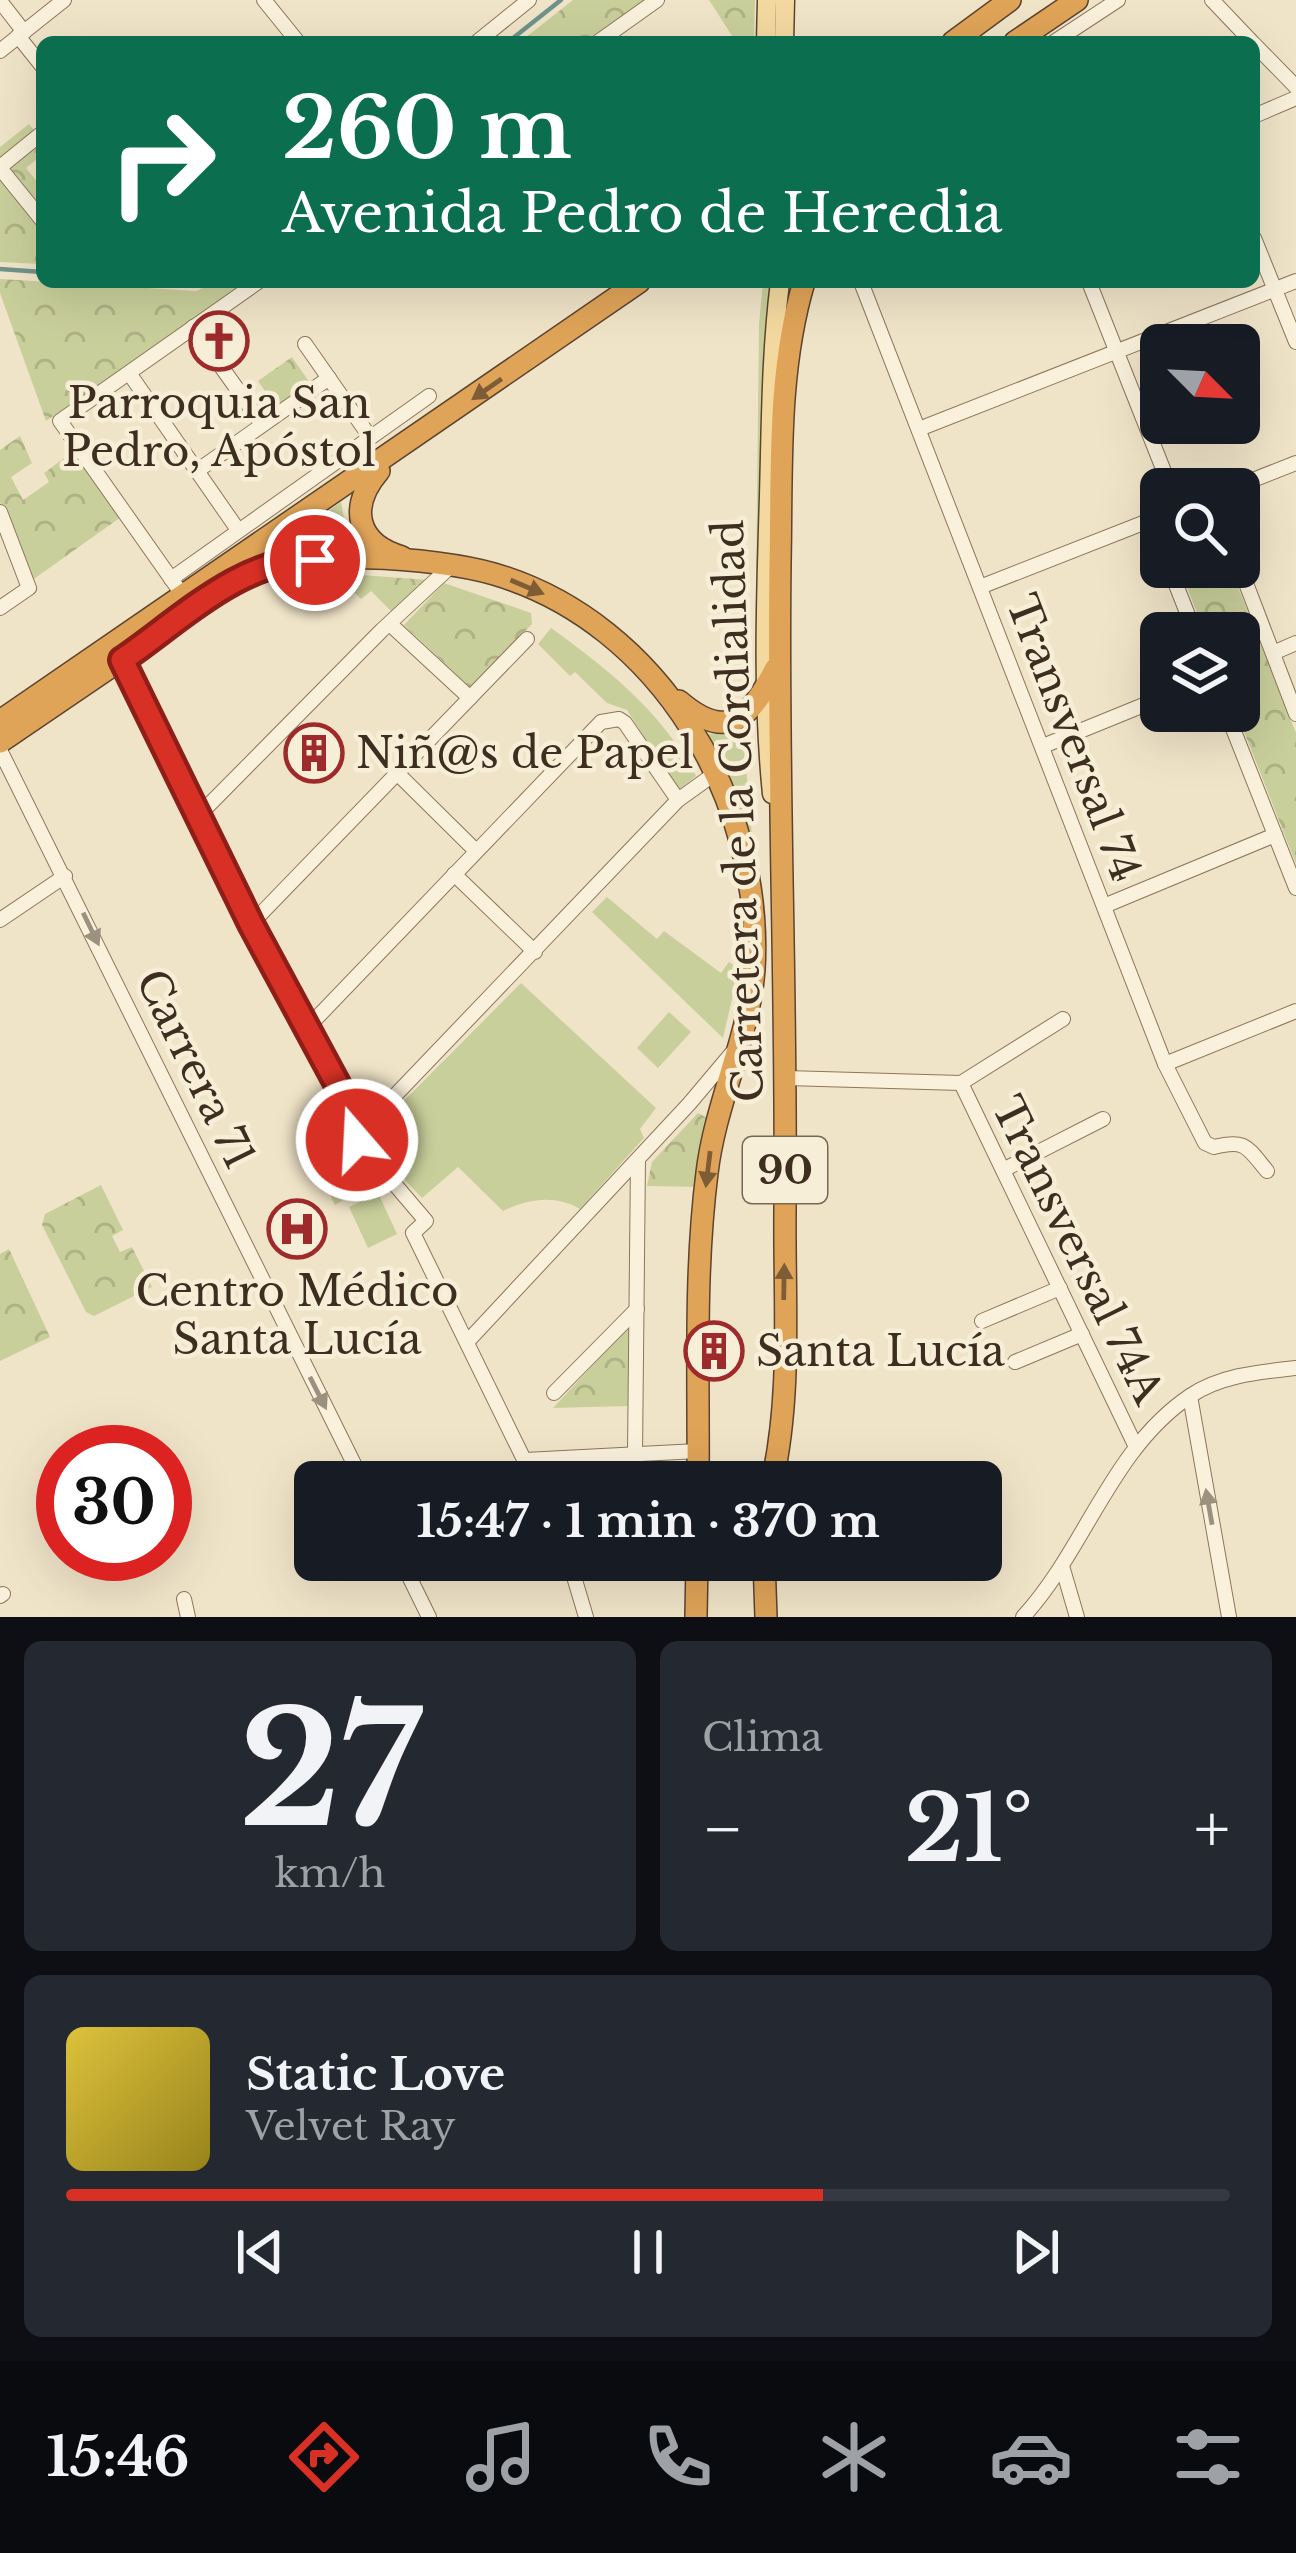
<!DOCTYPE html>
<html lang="es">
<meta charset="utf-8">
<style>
:root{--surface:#171b24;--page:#242831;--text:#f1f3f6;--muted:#9ea1a6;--line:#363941;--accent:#d93025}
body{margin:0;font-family:"Libre Baskerville",serif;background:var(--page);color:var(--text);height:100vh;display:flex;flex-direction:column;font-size:45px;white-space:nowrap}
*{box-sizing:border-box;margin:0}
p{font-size:39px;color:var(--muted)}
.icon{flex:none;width:66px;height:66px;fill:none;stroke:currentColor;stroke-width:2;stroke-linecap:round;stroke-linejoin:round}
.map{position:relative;height:1617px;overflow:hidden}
.drawer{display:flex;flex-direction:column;gap:24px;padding:24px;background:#0d0f14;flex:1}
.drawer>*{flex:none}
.banner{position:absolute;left:36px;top:36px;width:1224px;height:252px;border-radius:18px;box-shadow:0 12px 48px #0002;background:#0b6e4f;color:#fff;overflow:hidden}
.needle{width:78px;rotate:114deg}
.tools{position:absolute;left:1140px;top:324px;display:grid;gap:24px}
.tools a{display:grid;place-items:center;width:120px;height:120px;border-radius:18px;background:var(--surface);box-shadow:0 12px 48px #0002;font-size:60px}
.speed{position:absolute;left:36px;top:1425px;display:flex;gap:24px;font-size:60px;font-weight:700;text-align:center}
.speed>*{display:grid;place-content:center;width:156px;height:156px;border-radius:50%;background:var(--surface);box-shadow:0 12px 48px #0002;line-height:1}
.speed .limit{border:18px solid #d22;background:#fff;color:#111}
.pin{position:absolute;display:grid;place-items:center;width:102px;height:102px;color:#fff;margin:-51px;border:6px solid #fff;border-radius:50%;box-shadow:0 3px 12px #0007}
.me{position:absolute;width:132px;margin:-66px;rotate:341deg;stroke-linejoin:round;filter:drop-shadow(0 0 9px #0008)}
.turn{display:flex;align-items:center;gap:42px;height:252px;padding:0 48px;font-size:54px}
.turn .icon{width:156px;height:156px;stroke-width:2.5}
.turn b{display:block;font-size:84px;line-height:102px}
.big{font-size:90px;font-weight:700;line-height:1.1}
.drawer .widget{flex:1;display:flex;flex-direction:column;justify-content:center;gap:18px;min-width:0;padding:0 42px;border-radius:18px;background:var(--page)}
.drawer .dial{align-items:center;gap:0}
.dial b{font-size:156px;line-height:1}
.song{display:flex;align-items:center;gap:36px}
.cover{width:144px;height:144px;border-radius:18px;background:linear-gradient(135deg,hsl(50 70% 55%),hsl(50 70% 35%))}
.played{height:12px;border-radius:6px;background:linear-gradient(90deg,var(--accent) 65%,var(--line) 65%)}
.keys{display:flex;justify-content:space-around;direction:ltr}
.heat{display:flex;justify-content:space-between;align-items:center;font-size:66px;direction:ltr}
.drawer .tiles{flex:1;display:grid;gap:24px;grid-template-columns:1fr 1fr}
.widget:last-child{grid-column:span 2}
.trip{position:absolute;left:294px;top:1461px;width:708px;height:120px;border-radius:18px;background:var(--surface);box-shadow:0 12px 48px #0002;font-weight:700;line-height:120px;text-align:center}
.dock{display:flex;height:192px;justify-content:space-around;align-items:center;background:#090b0e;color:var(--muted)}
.dock .icon{width:84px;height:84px}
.dock .current{color:var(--accent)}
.dock b{font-size:54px;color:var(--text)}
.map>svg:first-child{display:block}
.green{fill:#c9cf9b}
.park{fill:url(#park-crowns)}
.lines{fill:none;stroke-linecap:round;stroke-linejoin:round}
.stream{stroke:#6f938a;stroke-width:4.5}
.minor-casing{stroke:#8d765c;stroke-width:16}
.major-casing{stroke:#5b4430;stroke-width:21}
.highway-casing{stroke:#5b4430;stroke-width:24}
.minor{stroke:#faf1dc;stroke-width:14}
.major{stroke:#f3d9a0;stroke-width:18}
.highway{stroke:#e0a458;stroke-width:21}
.oneway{fill:#7e5d36}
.oneway2{fill:#9c907e}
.route-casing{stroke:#8d1f18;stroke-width:30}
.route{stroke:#d93025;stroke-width:21}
.labels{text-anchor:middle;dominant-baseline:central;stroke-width:9;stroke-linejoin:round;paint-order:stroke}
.shield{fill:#f7eed8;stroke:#756857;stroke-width:3}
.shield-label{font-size:39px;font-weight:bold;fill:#3d2e20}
.poi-label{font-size:42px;fill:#3d2e20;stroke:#f7eed8}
.street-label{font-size:42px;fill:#3d2e20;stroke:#f7eed8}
</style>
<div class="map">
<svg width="1296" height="1617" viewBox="0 0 1296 1617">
<defs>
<pattern id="park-crowns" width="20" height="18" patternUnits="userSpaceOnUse" patternTransform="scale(3)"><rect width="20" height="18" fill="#c9cf9b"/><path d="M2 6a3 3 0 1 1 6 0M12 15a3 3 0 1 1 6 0" fill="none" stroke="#aeb285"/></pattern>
</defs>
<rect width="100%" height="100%" fill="#f0e4c8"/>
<g class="green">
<polygon points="763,282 774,282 760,661 755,667 759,324"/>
<polygon points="341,502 345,524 360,549 321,550 314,522"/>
<path d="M551,628C609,670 661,711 696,776L678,790L627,710L607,703L575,672L570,676L538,644Z"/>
<polygon points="743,732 752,836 705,734"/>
<polygon points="607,897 657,939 664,931 721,973 729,962 739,969 723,1038 592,912"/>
<path d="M521,983L656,1108L640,1129L644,1138L580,1209C555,1194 527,1199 503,1211L458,1167L422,1198L366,1139Z"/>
<polygon points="669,1012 691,1032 658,1068 637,1048"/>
<polygon points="378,1193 397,1234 368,1248 349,1207"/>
</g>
<g class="park">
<polygon points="573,0 645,0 584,42 520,42"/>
<polygon points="709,0 755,0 754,39 736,42"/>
<polygon points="29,124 42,140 42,155 26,168 42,188 42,264 0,262 0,147"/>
<polygon points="0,279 196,291 216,282 248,282 46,421 0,293"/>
<polygon points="292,357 312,386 278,410 258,381"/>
<polygon points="20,436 32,463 11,477 23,500 49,482 44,473 75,450 121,517 31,581 0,502 0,450"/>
<polygon points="1179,567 1230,567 1296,733 1296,864 1236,711 1239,711 1239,633 1205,633"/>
<polygon points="335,573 428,580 394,614 371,591 361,599"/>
<polygon points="444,583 531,613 532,624 471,688 404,625"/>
<polygon points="698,1113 709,1119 698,1187 647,1186 652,1162"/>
<polygon points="352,1141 372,1183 335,1205 314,1161"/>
<polygon points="101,1185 123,1230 112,1236 120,1252 132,1247 152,1287 94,1316 86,1312 42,1225 45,1214"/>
<polygon points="9,1249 50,1337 0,1361 0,1254"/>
<polygon points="629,1326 629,1406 553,1408"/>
</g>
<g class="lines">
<g class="stream">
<polyline points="508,42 561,0"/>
<polyline points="0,269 42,272"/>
<polyline points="174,282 202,282"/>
</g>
<g class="minor-casing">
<g id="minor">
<polyline points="264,0 298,42"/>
<polyline points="1212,0 1252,42"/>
<polyline points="0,1 24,32"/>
<polyline points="18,36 42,66"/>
<polyline points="477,42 529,0"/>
<polyline points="598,42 657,0"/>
<polyline points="1054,42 1118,0"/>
<polyline points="1254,44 1296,87"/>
<polyline points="0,51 64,0"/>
<polyline points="1254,116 1296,98"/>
<polyline points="0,167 42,133"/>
<polyline points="0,168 42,220"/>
<polyline points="1254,238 1296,342"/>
<path d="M861,282L1165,1064L1205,1143L1214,1147C1246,1139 1247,1147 1267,1171"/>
<polyline points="1089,282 1171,489"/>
<polyline points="193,327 262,424"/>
<polyline points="305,344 370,437"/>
<polyline points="129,373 238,530"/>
<polyline points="919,429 1296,281"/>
<polyline points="197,471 329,378"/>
<polyline points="1230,489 1296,463"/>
<polyline points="0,512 29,588 0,608"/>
<polyline points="1151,520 1161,546"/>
<polyline points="1239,565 1296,714"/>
<polyline points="1169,567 1195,633"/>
<polyline points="171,579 429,396"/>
<polyline points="980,587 1161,516"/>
<polyline points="184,597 60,421 258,282"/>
<polyline points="391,625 470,698"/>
<polyline points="1273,653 1296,643"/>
<polyline points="122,660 251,924 364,1133 357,1140 426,1221 413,1233 535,1482"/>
<polyline points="1226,711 1296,888"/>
<polyline points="1043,746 1161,698"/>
<polyline points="0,750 363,1482"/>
<polyline points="397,773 476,851"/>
<polyline points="198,816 382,630 452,565"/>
<polyline points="454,874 535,952"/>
<polyline points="1104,906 1275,835"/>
<polyline points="0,920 65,876"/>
<polyline points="251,924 527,639"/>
<polyline points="306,1029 601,722 619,719 625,723 678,800"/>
<polyline points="1165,1064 1296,1011"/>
<polyline points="786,1078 961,1083"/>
<polyline points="961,1083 1136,1447"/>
<polyline points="961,1083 1063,1019"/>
<polyline points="362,1130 678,800 717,772"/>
<polyline points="1003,1170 1103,1119"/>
<polyline points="982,1321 1060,1288"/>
<polyline points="468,1341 689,1104 732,1053"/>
<polyline points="1015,1362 1082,1334"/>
<polyline points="554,1393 637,1309"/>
<polyline points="1190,1396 1229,1617"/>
<polyline points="635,1454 638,1159"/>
<polyline points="525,1460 698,1451"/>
<polyline points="772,1482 897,1475"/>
<polyline points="401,1560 429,1617"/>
<polyline points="569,1560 586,1617"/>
<polyline points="1062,1566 1077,1617"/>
<polyline points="0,1596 3,1594"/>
<polyline points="184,1599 188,1617"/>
<path d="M1023,1617C1085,1550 1111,1449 1190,1396C1221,1375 1260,1372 1296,1368"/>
</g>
</g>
<g class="major-casing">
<g id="major">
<polyline points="766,42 767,0"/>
<polyline points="784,42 785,0"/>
<path d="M772,794C762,695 766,595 769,496C771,424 771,353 780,282"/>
</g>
</g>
<g class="highway-casing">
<g id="highway">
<polyline points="953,42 1010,0"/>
<polyline points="1015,42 1077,0"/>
<path d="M379,471C349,506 355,543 402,557"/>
<path d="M679,701C730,745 751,715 776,668"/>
<polyline points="0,721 639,282"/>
<path d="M0,742L244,576C294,547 437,557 494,574C661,623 764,802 754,970C749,1038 715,1104 707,1173C694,1275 699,1380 698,1482"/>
<path d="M772,1482C792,1395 784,1299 785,1210C787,994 777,778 780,563C782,470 777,372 804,282"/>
<polyline points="764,1560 766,1617"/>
<polyline points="696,1617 697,1560"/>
</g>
</g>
<use href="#minor" class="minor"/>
<use href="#major" class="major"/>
<use href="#highway" class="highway"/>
</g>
<defs><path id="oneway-solid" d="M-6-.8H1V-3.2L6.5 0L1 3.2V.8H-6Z" transform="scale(3)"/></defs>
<g class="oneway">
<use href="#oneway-solid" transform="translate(487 389) rotate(145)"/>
<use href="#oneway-solid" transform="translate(527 587) rotate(23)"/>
<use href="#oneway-solid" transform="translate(708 1169) rotate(97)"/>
<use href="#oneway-solid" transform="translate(784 1282) rotate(-89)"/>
</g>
<g class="oneway2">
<use href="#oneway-solid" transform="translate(91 929) rotate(64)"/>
<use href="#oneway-solid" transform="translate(318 1393) rotate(63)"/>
<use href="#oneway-solid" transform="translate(1209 1507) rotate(-100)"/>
</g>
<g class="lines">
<g class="route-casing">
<path id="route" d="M315,560C244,556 178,622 122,660L251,924L362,1130L364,1133L357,1140"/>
</g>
<use href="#route" class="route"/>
</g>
<defs>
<g id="church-ring" transform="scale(3)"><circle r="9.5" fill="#f7eed8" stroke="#9e2a2b" stroke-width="1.5"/><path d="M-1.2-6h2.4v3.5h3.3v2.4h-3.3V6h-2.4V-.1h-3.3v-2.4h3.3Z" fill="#9e2a2b"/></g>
<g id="building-ring" transform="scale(3)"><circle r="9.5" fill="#f7eed8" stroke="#9e2a2b" stroke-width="1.5"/><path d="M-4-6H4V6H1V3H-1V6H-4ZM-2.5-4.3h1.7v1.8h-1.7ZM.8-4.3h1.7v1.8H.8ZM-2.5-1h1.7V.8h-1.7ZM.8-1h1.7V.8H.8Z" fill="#9e2a2b"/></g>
<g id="hospital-ring" transform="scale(3)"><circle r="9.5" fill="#f7eed8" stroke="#9e2a2b" stroke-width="1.5"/><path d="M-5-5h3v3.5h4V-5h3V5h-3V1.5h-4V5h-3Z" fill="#9e2a2b"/></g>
</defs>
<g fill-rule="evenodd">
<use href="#church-ring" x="219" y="341"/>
<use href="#building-ring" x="314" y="753"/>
<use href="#hospital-ring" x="297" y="1229"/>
<use href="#building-ring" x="714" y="1351"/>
</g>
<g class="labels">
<rect class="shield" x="743" y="1137" width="84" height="66" rx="9"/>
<g class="shield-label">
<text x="785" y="1170">90</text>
</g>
<g class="poi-label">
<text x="219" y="403">Parroquia San<tspan x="219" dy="48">Pedro, Apóstol</tspan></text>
<text x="356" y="753" text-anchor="start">Niñ@s de Papel</text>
<text x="297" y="1291">Centro Médico<tspan x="297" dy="48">Santa Lucía</tspan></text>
<text x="756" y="1351" text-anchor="start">Santa Lucía</text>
</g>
<g class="street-label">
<text transform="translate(1074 738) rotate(69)">Transversal 74</text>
<text transform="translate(738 811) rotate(-92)">Carretera de la Cordialidad</text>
<text transform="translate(196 1069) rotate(64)">Carrera 71</text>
<text transform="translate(1078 1250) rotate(64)">Transversal 74A</text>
</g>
</g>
</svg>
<div class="tools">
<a><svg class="needle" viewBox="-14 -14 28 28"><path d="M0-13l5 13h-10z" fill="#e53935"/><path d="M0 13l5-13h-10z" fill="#9ea1a6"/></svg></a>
<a><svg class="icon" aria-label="search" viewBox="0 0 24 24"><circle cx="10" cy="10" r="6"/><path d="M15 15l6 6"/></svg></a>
<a><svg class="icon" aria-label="layers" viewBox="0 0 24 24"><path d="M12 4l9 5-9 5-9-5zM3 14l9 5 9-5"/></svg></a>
</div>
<div class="speed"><div class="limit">30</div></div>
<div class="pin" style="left:315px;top:560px;background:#d93025"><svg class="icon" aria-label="arrive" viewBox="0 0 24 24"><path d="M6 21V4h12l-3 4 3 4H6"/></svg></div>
<svg class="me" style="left:357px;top:1140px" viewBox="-20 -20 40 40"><circle r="17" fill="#d93025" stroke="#fff" stroke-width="3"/><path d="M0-11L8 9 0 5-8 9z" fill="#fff"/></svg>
<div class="trip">15:47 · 1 min · 370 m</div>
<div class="banner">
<div class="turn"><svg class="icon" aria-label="right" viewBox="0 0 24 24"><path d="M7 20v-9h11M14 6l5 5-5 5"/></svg><div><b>260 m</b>Avenida Pedro de Heredia</div></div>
</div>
</div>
<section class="drawer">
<div class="tiles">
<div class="widget dial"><b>27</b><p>km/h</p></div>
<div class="widget"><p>Clima</p>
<div class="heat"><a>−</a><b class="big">21°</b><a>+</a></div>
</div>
<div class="widget">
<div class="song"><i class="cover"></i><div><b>Static Love</b><p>Velvet Ray</p></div></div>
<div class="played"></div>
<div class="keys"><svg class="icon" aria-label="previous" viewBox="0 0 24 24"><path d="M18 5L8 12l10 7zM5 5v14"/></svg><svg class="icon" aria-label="pause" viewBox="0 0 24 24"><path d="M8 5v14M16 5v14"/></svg><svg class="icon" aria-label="next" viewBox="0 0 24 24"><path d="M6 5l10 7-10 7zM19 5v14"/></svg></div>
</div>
</div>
</section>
<nav class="dock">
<b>15:46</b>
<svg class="icon current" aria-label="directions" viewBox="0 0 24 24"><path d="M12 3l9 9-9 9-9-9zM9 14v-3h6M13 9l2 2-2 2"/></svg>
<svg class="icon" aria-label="music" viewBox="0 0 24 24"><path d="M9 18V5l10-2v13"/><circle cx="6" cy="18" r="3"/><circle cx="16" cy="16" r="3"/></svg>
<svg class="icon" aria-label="phone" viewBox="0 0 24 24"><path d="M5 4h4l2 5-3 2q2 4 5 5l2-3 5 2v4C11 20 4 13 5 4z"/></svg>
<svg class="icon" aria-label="climate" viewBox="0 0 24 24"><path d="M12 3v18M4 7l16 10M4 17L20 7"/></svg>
<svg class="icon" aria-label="car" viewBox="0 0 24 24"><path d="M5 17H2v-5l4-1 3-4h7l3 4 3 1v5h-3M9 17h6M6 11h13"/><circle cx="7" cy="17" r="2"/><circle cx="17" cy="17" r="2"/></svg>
<svg class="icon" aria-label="filters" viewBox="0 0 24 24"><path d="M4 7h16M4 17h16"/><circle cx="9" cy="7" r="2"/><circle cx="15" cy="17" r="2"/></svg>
</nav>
